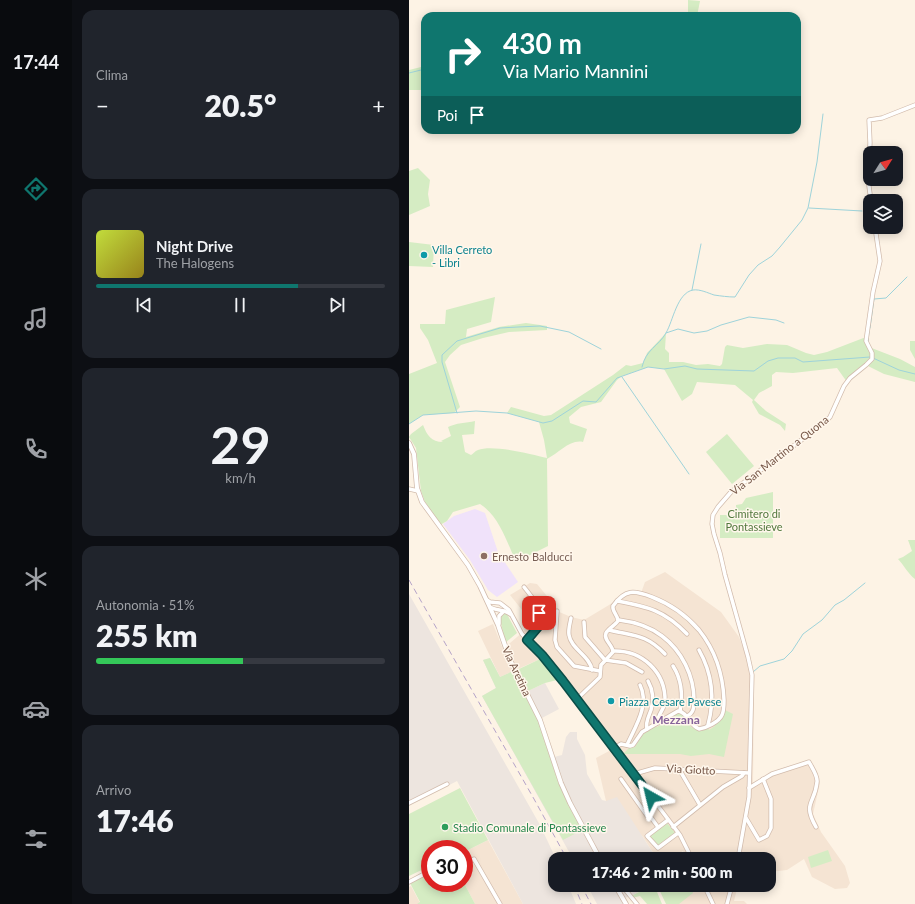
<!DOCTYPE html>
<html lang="it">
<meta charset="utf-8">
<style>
:root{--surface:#171b24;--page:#20242c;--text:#f1f3f6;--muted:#9ea1a6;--line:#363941;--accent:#0f766e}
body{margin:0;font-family:Lato,sans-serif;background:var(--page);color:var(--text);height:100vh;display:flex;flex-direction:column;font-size:15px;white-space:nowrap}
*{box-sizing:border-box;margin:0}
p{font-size:13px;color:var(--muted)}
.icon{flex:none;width:22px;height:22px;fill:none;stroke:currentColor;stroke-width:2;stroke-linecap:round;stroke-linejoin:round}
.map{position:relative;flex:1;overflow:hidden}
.details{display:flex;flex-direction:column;gap:10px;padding:10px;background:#0d0f14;width:337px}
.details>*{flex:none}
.guide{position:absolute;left:12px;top:12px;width:380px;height:122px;border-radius:12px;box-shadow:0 2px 10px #0003;background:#0f766e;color:#fff;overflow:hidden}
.needle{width:26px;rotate:53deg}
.buttons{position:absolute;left:454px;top:146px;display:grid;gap:8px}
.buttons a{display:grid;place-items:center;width:40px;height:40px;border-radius:8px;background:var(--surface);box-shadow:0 2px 10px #0003;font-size:20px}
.speed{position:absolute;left:12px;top:840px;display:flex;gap:8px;font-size:20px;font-weight:700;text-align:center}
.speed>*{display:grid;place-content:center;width:52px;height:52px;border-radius:50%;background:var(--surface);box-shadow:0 2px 10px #0003;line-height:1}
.speed .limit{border:6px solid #d22;background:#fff;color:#111}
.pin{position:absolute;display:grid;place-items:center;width:34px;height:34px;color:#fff;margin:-17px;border-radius:8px;box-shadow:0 2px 6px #0006}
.me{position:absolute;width:44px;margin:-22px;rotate:323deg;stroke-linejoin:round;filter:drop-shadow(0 0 3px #0008)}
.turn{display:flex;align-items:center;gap:14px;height:84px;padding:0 16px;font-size:18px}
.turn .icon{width:52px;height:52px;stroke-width:2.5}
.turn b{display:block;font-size:28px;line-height:34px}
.then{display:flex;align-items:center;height:38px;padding:0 16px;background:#0003;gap:8px;font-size:15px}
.big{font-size:30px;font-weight:800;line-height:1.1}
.details .tile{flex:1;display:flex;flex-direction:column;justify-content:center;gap:6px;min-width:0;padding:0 14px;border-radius:12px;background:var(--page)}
.details .dial{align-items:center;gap:0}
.dial b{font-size:52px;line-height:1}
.song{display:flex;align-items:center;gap:12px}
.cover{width:48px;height:48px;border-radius:6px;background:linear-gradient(135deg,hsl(70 70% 55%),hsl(50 70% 35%))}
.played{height:4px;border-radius:2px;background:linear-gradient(90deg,var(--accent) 70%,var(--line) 70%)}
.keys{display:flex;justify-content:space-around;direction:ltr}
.heat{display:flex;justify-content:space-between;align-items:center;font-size:22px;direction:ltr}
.charge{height:6px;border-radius:3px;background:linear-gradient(90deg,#34c759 51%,var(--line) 0)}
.trip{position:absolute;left:139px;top:852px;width:228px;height:40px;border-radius:12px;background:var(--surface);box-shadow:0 2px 10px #0003;font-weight:800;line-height:40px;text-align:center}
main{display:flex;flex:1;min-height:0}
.tab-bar{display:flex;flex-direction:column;width:72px;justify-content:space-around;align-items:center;background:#090b0e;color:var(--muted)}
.tab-bar .icon{width:28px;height:28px}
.tab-bar .on{color:var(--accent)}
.tab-bar b{font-size:18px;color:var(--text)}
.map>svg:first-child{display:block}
.residential{fill:#f5e4d3}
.industrial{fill:#ede5df}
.education{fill:#f0e2fa}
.green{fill:#d5ecc3}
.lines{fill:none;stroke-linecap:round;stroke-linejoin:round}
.stream{stroke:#9ed3da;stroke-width:1}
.minor-casing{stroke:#d2bcad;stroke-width:5}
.tertiary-casing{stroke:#d2bcad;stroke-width:5.5}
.minor{stroke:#fff;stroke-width:3.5}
.tertiary{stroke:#fff;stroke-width:4}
.rail{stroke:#b5a3c8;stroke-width:1;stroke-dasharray:6 4;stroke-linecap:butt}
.route-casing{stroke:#0a4d48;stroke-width:10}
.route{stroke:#0f766e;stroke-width:7}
.culture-dot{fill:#0f9aa8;stroke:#fff7ec;stroke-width:1.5}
.education-dot{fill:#8d6e63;stroke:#fff7ec;stroke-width:1.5}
.leisure-dot{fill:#2e9e5b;stroke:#fff7ec;stroke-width:1.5}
.labels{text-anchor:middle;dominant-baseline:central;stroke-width:3;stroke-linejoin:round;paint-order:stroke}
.culture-label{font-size:11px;fill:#0d838f;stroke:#fff7ec;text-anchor:start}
.street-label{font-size:11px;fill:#785849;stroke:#fff7ec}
.park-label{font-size:11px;fill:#51783d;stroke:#fff7ec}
.education-label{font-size:11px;fill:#785e54;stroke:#fff7ec;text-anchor:start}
.leisure-label{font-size:11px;fill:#27864d;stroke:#fff7ec;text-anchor:start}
.neighbourhood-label{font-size:12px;font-weight:bold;fill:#87649b;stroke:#fff7ec}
</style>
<main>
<nav class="tab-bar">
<b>17:44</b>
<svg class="icon on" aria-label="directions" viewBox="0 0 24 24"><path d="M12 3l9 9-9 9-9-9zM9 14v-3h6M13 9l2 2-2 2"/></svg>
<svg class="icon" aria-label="music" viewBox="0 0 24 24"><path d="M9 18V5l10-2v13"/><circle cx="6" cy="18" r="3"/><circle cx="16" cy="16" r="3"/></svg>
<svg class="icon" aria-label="phone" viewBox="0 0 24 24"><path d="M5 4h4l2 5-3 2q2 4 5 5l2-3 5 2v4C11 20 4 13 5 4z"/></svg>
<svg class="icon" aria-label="climate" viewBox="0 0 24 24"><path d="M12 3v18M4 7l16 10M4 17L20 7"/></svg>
<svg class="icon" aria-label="car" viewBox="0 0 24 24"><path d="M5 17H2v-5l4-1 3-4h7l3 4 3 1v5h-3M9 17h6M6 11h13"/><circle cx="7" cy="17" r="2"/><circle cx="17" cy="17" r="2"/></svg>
<svg class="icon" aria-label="filters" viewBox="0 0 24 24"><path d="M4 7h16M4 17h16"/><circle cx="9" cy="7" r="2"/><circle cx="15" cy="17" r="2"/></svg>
</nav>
<section class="details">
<div class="tile"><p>Clima</p>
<div class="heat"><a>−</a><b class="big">20.5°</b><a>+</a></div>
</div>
<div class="tile">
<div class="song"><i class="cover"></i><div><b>Night Drive</b><p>The Halogens</p></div></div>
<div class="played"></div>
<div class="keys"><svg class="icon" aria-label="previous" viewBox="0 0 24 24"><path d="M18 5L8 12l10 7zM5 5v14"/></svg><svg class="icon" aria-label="pause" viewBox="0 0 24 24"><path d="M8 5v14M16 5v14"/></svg><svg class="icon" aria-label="next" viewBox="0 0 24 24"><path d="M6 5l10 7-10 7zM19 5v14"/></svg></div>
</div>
<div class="tile dial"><b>29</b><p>km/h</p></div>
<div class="tile"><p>Autonomia · 51%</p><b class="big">255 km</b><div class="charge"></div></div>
<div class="tile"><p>Arrivo</p><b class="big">17:46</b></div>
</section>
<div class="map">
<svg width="506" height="904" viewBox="0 0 506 904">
<rect width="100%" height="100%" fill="#fdf3e5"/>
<g class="residential">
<polygon points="256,572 312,612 330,637 345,677 344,785 367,772 402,761 411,783 404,814 412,832 436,866 441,883 438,888 426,889 403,877 395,859 378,870 360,872 360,859 278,859 274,851 262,859 248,859 234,837 197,801 187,758 202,750 142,672 131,659 91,677 69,631 84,624 94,649 115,631 117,627 118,623 117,615 101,595 121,583 128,584 143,602 148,611 162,617 175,620 200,605 217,594 232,593 236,582"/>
<polygon points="79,840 114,904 66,904 55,883 55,852"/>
<polygon points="288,885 329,885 325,901 335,901 338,904 266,904"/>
<polygon points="2,886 11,903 8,904 0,904 0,887"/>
</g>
<g class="industrial">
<polygon points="0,594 131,825 147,859 146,859 146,885 159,885 167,904 114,904 48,781 0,806"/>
<polygon points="81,658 91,677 108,670 119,691 136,683 150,709 133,718 145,757 153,755 157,737 161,732 168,732 168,739 176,755 178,774 193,800 197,801 208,797 248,859 164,859 73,696 87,688 74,660"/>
<polygon points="178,885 239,885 237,888 222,896 212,899 215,904 188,904"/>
</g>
<polygon class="education" points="66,509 76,513 89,552 109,582 88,597 79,590 61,560 34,524 45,516"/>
<g class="green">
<polygon points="279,0 291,1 288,16 279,16"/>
<polygon points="16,66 16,90 0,90 0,70"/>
<polygon points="9,168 21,180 19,194 21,206 0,215 0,171"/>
<polygon points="0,242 25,245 24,267 0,266"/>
<polygon points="86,297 82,322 58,329 57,337 90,327 117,323 138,326 138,330 100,332 74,338 52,345 41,355 36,362 51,407 45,413 14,415 0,424 0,374 28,363 19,340 11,328 11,324 36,324 37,310"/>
<path d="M257,333L256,349L260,353V362H274L287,365L299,364L311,366L313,364L316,347L318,345L334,348L358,344L378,345L397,353L405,355L418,352L457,337L460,347L491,359L506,367V382L475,374L457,365L438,382L428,368L384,373L367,372L363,375V386L350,393L345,400L357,411L377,424L376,431L371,425L350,414L343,402L344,400L326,385L288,382L283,394L273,401L255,369L239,367L213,376L208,380L192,402L172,407L160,417L161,423L178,429L174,442C161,439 150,453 138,459L139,546L107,562C98,542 90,516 71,504L44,512L38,521L31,525L16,502L12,491L7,448L0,437L2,434L14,425C18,435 22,442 34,442L32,441L42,436L39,427C47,423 57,423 66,421L65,434L53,435L56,452L62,455C64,454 66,451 69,450C83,444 122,454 138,458L135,440L130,422L98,413L102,407L135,416L142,415L204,375L217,365L222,366L234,363L238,353Z"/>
<polygon points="501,341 506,341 506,359 501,350"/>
<polygon points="318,434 345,466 323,484 297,452"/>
<polygon points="364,492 364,538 311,538 311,515 327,515 327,505 333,504 337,498"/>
<path d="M499,540H506V579C499,574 495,565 489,559L494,557L503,551Z"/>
<polygon points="94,613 98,614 108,633 96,643 91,618"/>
<polygon points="81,658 91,677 104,671 130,720 144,766 173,830 154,840 73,696 87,688 74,660"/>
<polygon points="131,659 148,680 136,683 119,691 108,670"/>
<polygon points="316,710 324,714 315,757 300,754 282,756 271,754 214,754 220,748 226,747 233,735 246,726 248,727 257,721 257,719 268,713 275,715 282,727 291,731 299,728 300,730 306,726 305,724 314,717"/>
<polygon points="51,788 79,840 55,852 55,849 21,849 21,866 0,876 0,814"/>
<polygon points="258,823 266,833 249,847 240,836"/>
<polygon points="419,850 423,861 402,868 399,857"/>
<polygon points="21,873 21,883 55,883 66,904 8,904 11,902 1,883"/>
<polygon points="244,885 246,887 253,904 238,904 231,896 223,898 222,896"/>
<polygon points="248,885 287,885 283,889 284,893 270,904 257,904"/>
</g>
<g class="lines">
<g class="stream">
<polyline points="0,73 16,69"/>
<polyline points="400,208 453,211"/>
<polyline points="283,290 292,244"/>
<polyline points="461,328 465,299 477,298 498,277"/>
<polyline points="257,333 269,329 285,333 298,331 312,325 340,317 367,320 375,323"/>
<polyline points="459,342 460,331"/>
<polyline points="464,358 490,370 506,374"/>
<path d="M233,367C237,349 249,347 257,333C264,321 268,293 284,290C291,289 299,293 305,295C312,296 319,297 326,297L340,275L349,265L363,256L371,247L393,220L399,208L408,162L414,114"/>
<polyline points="213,377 280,474"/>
<polyline points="48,413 33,362 33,355 48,341 91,328 109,327 131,326 160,332 192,349"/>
<polyline points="0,424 14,415 67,411 98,413 134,423 143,421 174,401 187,402 208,378 239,367 255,369 276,366 288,369 345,371 359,361 369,358 386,358 394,362 461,357"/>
<polyline points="344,672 351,666 375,659 383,651 394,634 413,620 426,605 435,600 456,583"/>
</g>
<g class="minor-casing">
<g id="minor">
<polyline points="462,201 459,179 461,143 460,120 473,118 506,105"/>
<polyline points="0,489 9,491"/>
<path d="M115,587C132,608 138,617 118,640"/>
<polyline points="78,600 81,602 91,603 100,610 113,634 133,655 159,687 271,835 283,859"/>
<path d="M208,601C239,607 255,610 278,634"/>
<path d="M81,607C87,611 95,609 101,614"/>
<polyline points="148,611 146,640 148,647 165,666 191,671"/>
<path d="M162,618C161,624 159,629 160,635C162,649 181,656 183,670"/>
<path d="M210,620C226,622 240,626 253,636C273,651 285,676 285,700C285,707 285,713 278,716"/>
<polyline points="175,622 176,637 196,660 217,663 233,672"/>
<polyline points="90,624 90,616 95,611"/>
<path d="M200,630C225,636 237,634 256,654"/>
<path d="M290,650C303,673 306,699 299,725"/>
<path d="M204,651C233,650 257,672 256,702C255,710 248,715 249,722"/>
<path d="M264,666C273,680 274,695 271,711"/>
<path d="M168,699L191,677L192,665L204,652C204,645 194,640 197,633C199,629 206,625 209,621C209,615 203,612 204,606C216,589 225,590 243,597C261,604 277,615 290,630C306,650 314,675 315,700C315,705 315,711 313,715C310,722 297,728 290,729C280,725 279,712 269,711L233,732L224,745L221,746L212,744L205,748"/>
<path d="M238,729C236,722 240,716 242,710C245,700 244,690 239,681"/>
<path d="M218,745C226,727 241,705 231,685"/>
<polyline points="270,769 291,805"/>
<polyline points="225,774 246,768 340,773"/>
<polyline points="212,779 239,817 241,816 249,827"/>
<path d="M340,788L363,774L400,762C403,768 409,776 408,782C406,804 393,802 407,827"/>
<polyline points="0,803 38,784"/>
<polyline points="337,818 350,840 358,836 362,828 362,799 354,779"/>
<polyline points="259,820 238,836 249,848 269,833"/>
<polyline points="264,827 314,787 333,776 335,773"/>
<polyline points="329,859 340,797 343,675 339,657 316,575 311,553 305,534 303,524 304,515 309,507 322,492 414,424 421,417 435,386 441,378 457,365 463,359 463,353 457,341 464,292 471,261 466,227"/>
<polyline points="55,864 65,859 91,904"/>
<polyline points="0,882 21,871"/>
<polyline points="295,885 304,904"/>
<polyline points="209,890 214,887 228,904"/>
<polyline points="318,904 323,885"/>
</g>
</g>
<g class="tertiary-casing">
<g id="tertiary">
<polyline points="0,443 5,454 8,488 13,502 59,565 71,586 89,625 101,660 131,720 152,783 161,803 191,859"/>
<polyline points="206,885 217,904"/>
</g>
</g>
<use href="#minor" class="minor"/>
<use href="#tertiary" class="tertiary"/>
<g class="rail">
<polyline points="0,580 125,799 158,859"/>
<polyline points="165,885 173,904"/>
<polyline points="172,885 182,904"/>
</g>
</g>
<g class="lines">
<g class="route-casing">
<polyline id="route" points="130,613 129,627 118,640 133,655 154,681 242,797"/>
</g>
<use href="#route" class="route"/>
</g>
<g class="culture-dot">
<circle cx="15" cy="255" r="4"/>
<circle cx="202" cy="701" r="4"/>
</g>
<circle class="education-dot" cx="75" cy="556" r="4"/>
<circle class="leisure-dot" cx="36" cy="827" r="4"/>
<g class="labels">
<g class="culture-label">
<text x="23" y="249">Villa Cerreto<tspan x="23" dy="13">- Libri</tspan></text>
<text x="210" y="701">Piazza Cesare Pavese</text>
</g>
<g class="street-label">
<text transform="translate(370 455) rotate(-38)">Via San Martino a Quona</text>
<text transform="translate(108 671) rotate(65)">Via Aretina</text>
<text transform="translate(282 769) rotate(3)">Via Giotto</text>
</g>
<g class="park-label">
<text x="345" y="513">Cimitero di<tspan x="345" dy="13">Pontassieve</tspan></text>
</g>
<g class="education-label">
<text x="83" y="556">Ernesto Balducci</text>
</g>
<g class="leisure-label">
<text x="44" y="827">Stadio Comunale di Pontassieve</text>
</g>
<g class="neighbourhood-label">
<text x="267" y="719">Mezzana</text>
</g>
</g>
</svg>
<div class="buttons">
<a><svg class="needle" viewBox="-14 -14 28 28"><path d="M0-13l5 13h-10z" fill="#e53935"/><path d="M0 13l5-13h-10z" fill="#9ea1a6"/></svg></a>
<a><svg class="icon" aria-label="layers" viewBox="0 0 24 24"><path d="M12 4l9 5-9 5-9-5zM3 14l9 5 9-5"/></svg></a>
</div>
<div class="speed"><div class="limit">30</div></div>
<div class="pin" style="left:130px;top:613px;background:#d93025"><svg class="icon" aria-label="arrive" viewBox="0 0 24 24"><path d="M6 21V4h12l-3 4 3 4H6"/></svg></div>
<svg class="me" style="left:242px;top:797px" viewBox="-20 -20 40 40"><path d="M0-17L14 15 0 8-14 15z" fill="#0f766e" stroke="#fff" stroke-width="4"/></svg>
<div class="trip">17:46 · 2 min · 500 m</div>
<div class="guide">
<div class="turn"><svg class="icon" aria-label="right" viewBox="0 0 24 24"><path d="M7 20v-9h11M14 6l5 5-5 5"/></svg><div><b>430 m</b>Via Mario Mannini</div></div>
<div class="then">Poi<svg class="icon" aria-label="arrive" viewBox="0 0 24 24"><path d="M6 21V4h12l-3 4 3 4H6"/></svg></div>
</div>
</div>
</main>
